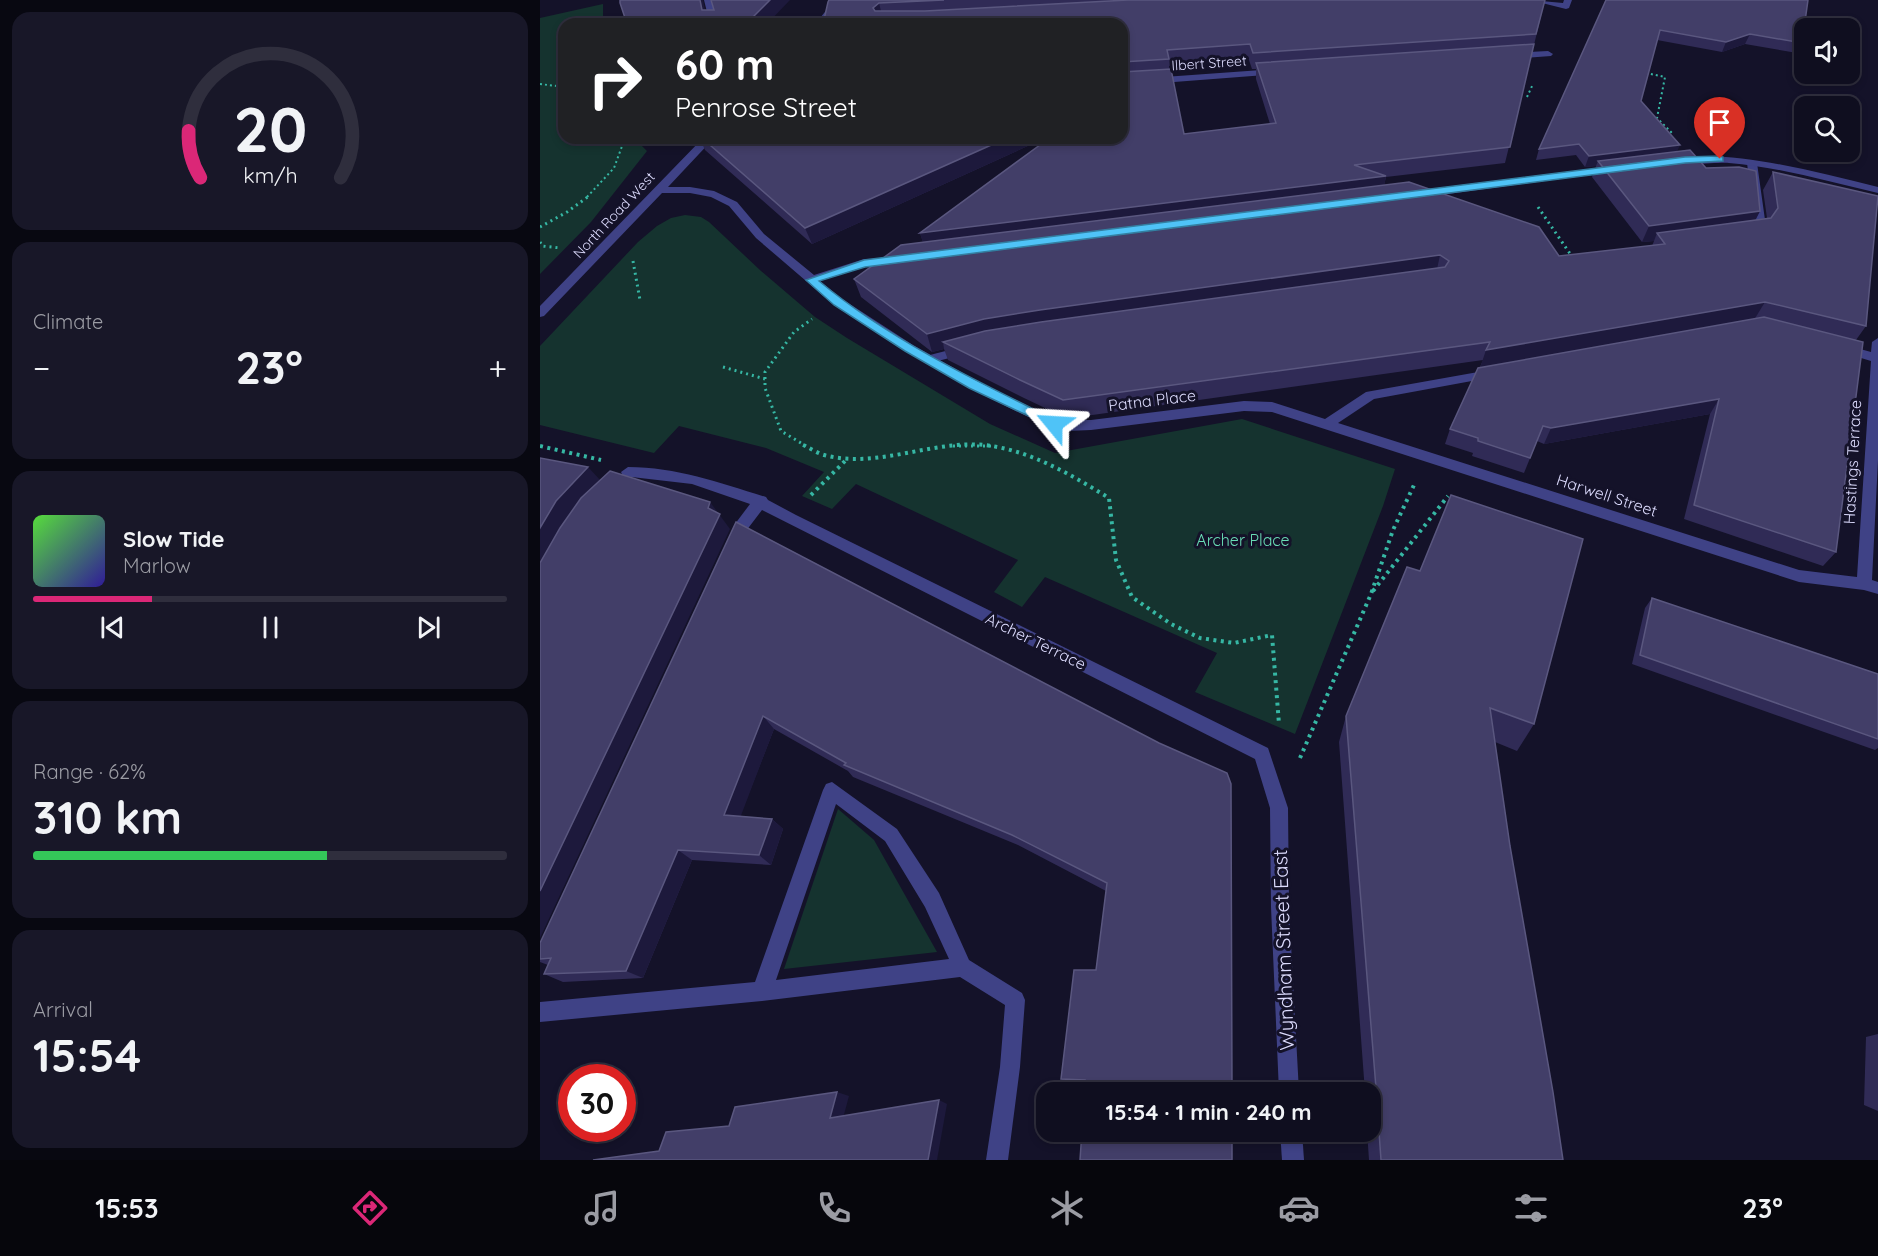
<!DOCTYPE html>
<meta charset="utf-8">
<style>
:root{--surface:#0f0e1f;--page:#181728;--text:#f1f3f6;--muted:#9b9ca4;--line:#2f2e3d;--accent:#db2777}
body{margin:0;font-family:Quicksand,sans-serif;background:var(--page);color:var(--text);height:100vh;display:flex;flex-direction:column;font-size:22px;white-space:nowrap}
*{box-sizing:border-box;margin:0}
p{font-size:20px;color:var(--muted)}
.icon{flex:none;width:33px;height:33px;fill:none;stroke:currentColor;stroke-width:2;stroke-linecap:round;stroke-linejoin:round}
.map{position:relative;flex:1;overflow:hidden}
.panel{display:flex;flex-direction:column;gap:12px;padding:12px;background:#080811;width:540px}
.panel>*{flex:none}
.top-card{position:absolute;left:18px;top:18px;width:570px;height:126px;border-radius:18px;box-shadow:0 3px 9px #0003,0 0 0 2px var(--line);background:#202124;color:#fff;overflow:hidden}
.controls{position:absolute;left:1254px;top:18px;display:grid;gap:12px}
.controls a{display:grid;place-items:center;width:66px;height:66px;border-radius:12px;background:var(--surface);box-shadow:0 3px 9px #0003,0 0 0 2px var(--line);font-size:30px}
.speed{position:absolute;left:18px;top:1064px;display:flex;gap:12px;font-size:30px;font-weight:700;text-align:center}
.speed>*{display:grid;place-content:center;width:78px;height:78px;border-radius:50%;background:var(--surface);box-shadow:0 3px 9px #0003,0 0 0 2px var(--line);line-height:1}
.speed .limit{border:9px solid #d22;background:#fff;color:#111}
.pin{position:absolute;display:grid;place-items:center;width:51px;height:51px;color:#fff;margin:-62px -26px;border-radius:50% 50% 50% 0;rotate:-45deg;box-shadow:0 0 6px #0007}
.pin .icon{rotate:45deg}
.me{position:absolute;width:66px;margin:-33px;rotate:297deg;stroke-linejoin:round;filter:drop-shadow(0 0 4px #0008)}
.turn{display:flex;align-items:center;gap:21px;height:126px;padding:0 18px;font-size:27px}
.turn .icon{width:78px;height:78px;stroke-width:2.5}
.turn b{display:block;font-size:42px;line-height:51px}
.big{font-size:45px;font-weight:800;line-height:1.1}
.panel .card{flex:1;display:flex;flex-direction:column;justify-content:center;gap:9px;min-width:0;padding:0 21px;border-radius:18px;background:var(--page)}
.panel .dial{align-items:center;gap:0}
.dial svg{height:156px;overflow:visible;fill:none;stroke:var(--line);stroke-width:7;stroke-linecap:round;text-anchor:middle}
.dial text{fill:var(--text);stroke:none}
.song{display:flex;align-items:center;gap:18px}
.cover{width:72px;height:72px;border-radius:9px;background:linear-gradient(135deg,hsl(110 70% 55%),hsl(250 70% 35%))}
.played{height:6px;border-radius:3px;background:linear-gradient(90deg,var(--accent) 25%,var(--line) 25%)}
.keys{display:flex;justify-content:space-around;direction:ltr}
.heat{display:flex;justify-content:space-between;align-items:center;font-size:33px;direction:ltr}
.charge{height:9px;border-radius:4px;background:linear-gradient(90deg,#34c759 62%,var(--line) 0)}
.trip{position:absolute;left:496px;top:1082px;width:345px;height:60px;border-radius:18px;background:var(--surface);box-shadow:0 3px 9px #0003,0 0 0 2px var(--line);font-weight:800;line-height:60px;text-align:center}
.dock{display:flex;height:96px;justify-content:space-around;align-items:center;background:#06060c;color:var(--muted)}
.dock .icon{width:42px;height:42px}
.dock .on{color:var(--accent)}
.dock b{font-size:27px;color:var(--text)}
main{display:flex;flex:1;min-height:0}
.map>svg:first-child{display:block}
.green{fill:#15332f}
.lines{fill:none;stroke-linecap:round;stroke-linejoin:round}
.path-far2{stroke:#36b7a4;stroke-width:2;stroke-dasharray:2 3;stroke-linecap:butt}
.path-far1{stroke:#36b7a4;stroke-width:3;stroke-dasharray:2 4;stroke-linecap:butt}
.path{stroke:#36b7a4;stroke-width:4;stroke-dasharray:3 4.5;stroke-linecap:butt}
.lane{fill:#3f4286;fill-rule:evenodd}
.street{fill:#3f4286;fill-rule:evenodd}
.wall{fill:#302b56;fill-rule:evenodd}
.shaded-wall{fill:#1d193c}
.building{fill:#423e68;stroke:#5a577f;stroke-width:1.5}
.route{fill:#4fc3f7;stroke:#337fa1;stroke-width:1.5}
.labels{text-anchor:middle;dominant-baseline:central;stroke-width:6;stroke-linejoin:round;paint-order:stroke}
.far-street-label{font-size:14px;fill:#dcdbfd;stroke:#141229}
.street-label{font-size:16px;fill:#dcdbfd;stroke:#141229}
.park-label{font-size:16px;fill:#69dcb5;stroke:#141229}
.near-street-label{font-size:20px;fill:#dcdbfd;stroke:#141229}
</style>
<main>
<section class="panel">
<div class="card dial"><svg viewBox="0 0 100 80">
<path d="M14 69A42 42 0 1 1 86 69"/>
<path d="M14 69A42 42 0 0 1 8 45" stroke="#db2777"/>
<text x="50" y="56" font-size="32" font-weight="700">20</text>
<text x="50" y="72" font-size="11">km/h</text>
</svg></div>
<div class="card"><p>Climate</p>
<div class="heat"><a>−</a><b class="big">23°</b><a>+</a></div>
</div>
<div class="card">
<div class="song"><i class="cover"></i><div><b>Slow Tide</b><p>Marlow</p></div></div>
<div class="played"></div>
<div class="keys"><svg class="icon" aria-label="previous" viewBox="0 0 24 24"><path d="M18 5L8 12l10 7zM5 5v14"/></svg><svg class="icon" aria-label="pause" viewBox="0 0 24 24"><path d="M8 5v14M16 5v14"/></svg><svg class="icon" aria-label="next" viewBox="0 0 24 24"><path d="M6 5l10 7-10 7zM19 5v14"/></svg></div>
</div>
<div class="card"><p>Range · 62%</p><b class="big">310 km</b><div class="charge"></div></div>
<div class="card"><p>Arrival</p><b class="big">15:54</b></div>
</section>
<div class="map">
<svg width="1338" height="1160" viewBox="0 0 1338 1160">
<rect width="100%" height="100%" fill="#141229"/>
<g class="green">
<polygon points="63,4 63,24 24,24 24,138 94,138 107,151 51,222 0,274 0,18"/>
<polygon points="145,215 161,217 169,222 221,271 275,317 307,338 450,424 515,453 702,419 855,469 843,506 755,734 655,692 677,653 505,577 482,607 454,592 478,560 316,484 292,509 262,496 284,472 226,448 139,426 114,453 0,425 0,346 98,242 117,226 131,218"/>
<polygon points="298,809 334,840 397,952 244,969"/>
</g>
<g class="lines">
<g class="path-far2">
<polyline points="1106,73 1125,77 1117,118 1132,133"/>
<polyline points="0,84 24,87"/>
<polyline points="987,97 993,84"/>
<polyline points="47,197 74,168 85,138"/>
</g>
<g class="path-far1">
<polyline points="998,207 1033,258"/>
<polyline points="0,227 27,212 49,196"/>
<polyline points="0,242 2,246 21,248"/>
<polyline points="93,261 100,300"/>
<polyline points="183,367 225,379"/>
<polyline points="266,446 241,431 225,388 225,372 254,332 272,319"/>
<polyline points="413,446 452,446"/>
</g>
<g class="path">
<path d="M263,445C270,448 277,453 284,455C338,470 398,437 452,446C495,453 533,476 569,498L576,560L592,597L631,624L660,638L694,643L732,635L739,724"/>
<polyline points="0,446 61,460"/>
<polyline points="271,495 308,458"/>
<polyline points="833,591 908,496"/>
<polyline points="760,758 831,594 853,530 874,485"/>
</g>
<g class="lane">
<polygon points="1212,160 1217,163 1226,227 1210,236 1204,233 1215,226 1207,163"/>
<polygon points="425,346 429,347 431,350 429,353 390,363 384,359 386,356"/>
<path d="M292,782L357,829L399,893L429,960L482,993L485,1000L480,1067L468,1160H446L460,1067L465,1005L420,977L222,1001L0,1022V1002L215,982L283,790L286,784ZM296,804L345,841L385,907L409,959L236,980Z"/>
</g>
<g class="street">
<polygon points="164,0 172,0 178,24 170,24"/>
<polygon points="295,0 304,0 284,24 275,24"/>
<polygon points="990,0 1023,3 1024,0 1032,0 1029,8 1026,9"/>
<polygon points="1008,51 1013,54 1011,56 971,59 966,56 971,53"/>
<polygon points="735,69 740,72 738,74 582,86 582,80"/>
<polygon points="163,138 174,138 128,187 150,187 174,191 197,202 224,234 274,275 324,259 361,258 361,262 325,266 280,281 302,299 373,345 439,382 517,420 551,420 704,401 732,402 785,419 826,392 955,369 961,373 959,376 834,399 798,423 1259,570 1317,577 1331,361 1298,351 1296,348 1302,344 1331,352 1332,342 1338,338 1338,460 1332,580 1338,582 1338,594 1324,590 1259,582 732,412 704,411 551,430 528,431 509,427 429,388 365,351 294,305 216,238 189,206 171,197 150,193 122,193 4,316 0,317 0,306"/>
<path d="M1163,156C1223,157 1280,173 1338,187V193C1289,182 1240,167 1189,163C1177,162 1142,167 1135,161L1140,158Z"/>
<polygon points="1075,166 1080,169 1079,171 878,198 873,195 878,192"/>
<path d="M88,467C137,467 180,483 226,497L228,500L256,515L728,748L748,808L749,907L759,1092H739L731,907L730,808L715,759L222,510L206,531L198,548H188L186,544L195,524L210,504L152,484L83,476L81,472Z"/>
<polygon points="740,1131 762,1131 764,1160 742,1160"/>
</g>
</g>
<g class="wall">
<path d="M289,0H1005L965,163L846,177L844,185L1019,256L1112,246L1114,241L1102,242L1052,177L1056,166L1045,167L1036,155L996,160L999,149L1066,0L1262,43L1257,53L1205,44L1182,52L1117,40L1101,101L1137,151L1166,168L1220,211L1215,220L1227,218L1223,190L1233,172L1326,326L1316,340L1296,552L1283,566L1144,519L1170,414L1004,444L997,441L984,473L932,456L933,453L905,444L910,429L940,367L943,360L531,418H526L484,398L408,360L404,349L392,352L321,297L314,279L383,242L380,233L503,143L501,140L272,244L165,150L160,139L156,142L151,138H582V24H283ZM709,60L712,69H716V79L730,124L644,134L629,66Z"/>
<polygon points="196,522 619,743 545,1084 526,1083 521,1079 556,970 566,891 478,845 313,777 308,771 234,729 200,816 232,819 243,829 231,865 152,860 103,978 23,982 4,974 8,965 0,962 0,943"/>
<polygon points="867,567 994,724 977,751 955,742 970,846 1023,1160 829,1160 827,1131 831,1131 831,1092 825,1092 799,742 806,716"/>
<polygon points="1112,598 1338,674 1338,748 1335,750 1092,664 1105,608"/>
<polygon points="1338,1034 1338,1111 1324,1105 1326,1037"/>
</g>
<g class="shaded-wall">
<polygon points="160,0 163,0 168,24 162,10"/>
<polygon points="230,0 250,0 227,24 206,24"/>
<polygon points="339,3 343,19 333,8"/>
<polygon points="1210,34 1205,44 1182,52 1186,42"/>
<polygon points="46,138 79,138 50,146"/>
<polygon points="154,138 160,138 160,139 156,142"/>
<polygon points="467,138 501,138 501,140 272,244 265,228"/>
<polygon points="1140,145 1135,156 1058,161 1056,166 1045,167 1049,156"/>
<polygon points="846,176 843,192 385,249 380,233"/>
<polygon points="1220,211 1212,227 1117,233 1114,241 1102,242 1109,226"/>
<polygon points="900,255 896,274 403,342 404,349 392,352 387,334 444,319 500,310"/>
<polygon points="1225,302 1214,320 940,368 946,350"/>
<polygon points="1179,399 1170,414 1004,444 1011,428"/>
<polygon points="48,467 61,481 0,566 0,528 16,501"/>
<polygon points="170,502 190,529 0,938 0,891"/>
<polygon points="223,716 234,729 197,826 184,815"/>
<polygon points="232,819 243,829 231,865 219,855"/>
<polygon points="138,850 152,860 103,978 86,971"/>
<polygon points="297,1092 309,1096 302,1122 290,1118"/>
<polygon points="399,1100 407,1104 397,1160 388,1160"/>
</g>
<g class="building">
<polygon points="80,0 160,0 162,10 174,10 171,0 230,0 206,24 87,24 80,3"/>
<polygon points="289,0 404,0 339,3 333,8 335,11 385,11 588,0 1005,0 996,34 713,53 710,44 627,50 629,59 582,62 582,24 283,24 288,2"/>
<polygon points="1066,0 1268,0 1262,43 1210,34 1186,42 1120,30 1101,101 1140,145 1049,156 1039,144 999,149"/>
<polygon points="994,44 970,147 814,165 846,176 380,233 508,139 507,138 582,138 582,72 631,69 644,134 736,123 716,63"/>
<polygon points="162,138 467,138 265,228"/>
<polygon points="1150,150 1166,168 1199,167 1216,171 1220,211 1109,226 1058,161"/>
<polygon points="1233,172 1338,196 1326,326 1225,302 946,350 950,342 523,400 480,380 403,342 445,331 501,322 905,267 909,261 900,255 500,310 444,319 387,334 314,279 361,245 869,182 999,227 1019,256 1125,244 1117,233 1231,218 1238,208"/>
<polygon points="1224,317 1323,342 1296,552 1154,505 1179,399 1011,428 1003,426 990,458 938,441 938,438 910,429 938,368"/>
<polygon points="0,458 48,467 16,501 0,528"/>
<polygon points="70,471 170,502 168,508 180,514 0,891 0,563 20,528 41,498"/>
<polygon points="911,495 1043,539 994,724 950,708 970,846 1013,1092 1023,1160 841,1160 836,1088 806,716 867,567 880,571"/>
<polygon points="196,522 619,743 687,773 691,784 692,1092 544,1092 545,1080 521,1079 534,970 556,970 567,883 472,835 304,765 306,763 223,716 184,815 232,819 219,855 138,850 86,971 4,974 11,958 0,959 0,943"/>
<polygon points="1112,598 1338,674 1338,739 1100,655"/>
<polygon points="297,1092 290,1118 399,1100 388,1160 53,1160 119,1151 126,1132 189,1126 195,1107"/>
<polygon points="542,1131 692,1131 692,1160 540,1160"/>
</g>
<path class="route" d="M1180,156L1183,157V161L1145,163L325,267L279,281C350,340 436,381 518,421L520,424L514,428L429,388L365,351L294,305L266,280L324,260L1145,157Z"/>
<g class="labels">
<g class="far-street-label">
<text transform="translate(669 63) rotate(-4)">Ilbert Street</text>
<text transform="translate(74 215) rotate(-47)">North Road West</text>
</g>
<g class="street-label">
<text transform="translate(612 400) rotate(-7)">Patna Place</text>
<text transform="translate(1312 462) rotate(-87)">Hastings Terrace</text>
<text transform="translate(1067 495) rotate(18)">Harwell Street</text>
<text transform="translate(496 641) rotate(26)">Archer Terrace</text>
</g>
<g class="park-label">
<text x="703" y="540">Archer Place</text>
</g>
<g class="near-street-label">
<text transform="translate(743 950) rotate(-92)">Wyndham Street East</text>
</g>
</g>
</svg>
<div class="controls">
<a><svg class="icon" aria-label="sound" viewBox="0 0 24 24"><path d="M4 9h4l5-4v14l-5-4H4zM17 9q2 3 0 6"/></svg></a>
<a><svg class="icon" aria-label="search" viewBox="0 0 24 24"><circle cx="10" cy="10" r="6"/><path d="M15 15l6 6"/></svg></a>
</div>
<div class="speed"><div class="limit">30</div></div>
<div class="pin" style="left:1180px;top:159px;background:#d93025"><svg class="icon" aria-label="arrive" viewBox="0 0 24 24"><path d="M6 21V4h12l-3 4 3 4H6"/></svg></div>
<svg class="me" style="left:514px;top:424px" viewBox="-20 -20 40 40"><path d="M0-17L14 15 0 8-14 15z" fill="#4fc3f7" stroke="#fff" stroke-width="4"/></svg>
<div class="trip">15:54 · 1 min · 240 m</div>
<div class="top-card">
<div class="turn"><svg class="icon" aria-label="right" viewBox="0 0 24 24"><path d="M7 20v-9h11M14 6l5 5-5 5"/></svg><div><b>60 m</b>Penrose Street</div></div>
</div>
</div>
</main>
<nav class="dock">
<b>15:53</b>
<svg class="icon on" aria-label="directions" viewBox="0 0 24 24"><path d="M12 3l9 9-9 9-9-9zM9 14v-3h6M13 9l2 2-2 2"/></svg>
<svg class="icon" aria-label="music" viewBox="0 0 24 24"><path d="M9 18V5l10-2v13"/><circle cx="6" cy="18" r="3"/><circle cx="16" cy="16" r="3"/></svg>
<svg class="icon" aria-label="phone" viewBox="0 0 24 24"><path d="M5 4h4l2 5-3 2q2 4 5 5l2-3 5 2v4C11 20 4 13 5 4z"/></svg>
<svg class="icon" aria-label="climate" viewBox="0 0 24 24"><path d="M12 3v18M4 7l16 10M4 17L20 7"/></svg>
<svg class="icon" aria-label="car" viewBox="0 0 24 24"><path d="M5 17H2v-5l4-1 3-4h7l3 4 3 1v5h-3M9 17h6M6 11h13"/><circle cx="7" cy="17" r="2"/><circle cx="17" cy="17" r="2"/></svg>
<svg class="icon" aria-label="filters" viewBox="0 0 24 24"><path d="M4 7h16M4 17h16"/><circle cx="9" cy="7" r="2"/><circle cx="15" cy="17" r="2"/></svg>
<b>23°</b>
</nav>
